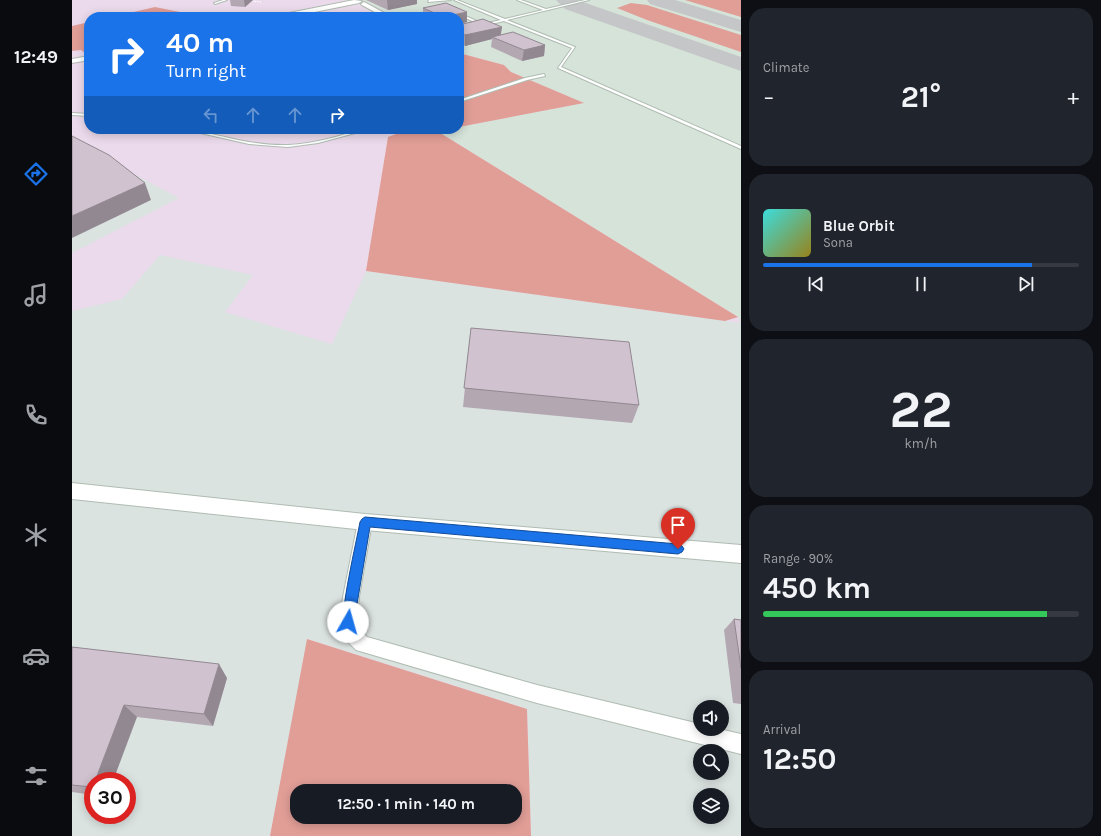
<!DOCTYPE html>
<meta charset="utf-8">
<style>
:root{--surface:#171b24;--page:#20242c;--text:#f1f3f6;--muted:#9ea1a6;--line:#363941;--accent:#1a73e8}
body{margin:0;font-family:Karla,sans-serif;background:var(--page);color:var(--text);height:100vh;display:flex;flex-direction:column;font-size:15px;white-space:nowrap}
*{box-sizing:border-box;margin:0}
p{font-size:13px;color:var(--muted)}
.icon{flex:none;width:22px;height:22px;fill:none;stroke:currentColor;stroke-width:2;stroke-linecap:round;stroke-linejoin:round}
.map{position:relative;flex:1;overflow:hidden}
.details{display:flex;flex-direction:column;gap:8px;padding:8px;background:#0d0f14;width:360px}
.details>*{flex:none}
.hud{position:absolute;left:12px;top:12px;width:380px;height:122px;border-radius:16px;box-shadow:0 2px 10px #0003;background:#1a73e8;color:#fff;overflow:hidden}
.buttons{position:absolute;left:621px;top:700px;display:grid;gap:8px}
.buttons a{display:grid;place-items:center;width:36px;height:36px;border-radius:50%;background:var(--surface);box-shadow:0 2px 10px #0003;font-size:20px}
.speed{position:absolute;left:12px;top:772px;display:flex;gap:8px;font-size:20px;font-weight:700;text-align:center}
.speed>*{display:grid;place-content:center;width:52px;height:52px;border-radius:50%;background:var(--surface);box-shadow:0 2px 10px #0003;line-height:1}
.speed .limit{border:6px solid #d22;background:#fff;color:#111}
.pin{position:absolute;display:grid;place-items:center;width:34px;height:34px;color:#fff;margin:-41px -17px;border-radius:50% 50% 50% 0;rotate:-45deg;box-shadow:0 0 4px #0007}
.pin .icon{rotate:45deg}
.me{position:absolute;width:44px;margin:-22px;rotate:7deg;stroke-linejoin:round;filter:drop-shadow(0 0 3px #0008)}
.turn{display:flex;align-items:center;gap:14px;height:84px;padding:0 16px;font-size:18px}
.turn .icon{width:52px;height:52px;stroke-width:2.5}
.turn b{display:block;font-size:28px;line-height:34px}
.lanes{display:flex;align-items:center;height:38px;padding:0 16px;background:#0003;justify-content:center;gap:20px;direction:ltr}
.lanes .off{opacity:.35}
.big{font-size:30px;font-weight:700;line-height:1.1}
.details .tile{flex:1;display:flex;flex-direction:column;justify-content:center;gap:6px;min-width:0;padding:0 14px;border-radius:16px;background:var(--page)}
.details .dial{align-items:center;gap:0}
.dial b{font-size:52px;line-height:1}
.song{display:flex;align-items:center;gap:12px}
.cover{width:48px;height:48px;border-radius:6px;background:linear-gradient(135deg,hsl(180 70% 55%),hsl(50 70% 35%))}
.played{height:4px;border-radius:2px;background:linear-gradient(90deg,var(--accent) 85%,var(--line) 85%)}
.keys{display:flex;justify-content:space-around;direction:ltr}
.heat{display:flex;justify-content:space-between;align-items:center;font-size:22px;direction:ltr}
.charge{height:6px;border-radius:3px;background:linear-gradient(90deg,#34c759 90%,var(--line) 0)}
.trip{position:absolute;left:218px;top:784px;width:232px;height:40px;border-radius:16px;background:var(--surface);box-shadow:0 2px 10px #0003;font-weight:700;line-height:40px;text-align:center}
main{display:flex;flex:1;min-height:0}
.tabs{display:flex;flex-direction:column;width:72px;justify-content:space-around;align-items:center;background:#090b0e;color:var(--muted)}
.tabs .icon{width:28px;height:28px}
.tabs .current{color:var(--accent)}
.tabs b{font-size:18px;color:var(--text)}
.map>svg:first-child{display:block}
.industrial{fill:#dbe3e1;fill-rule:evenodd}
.airport{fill:#d6e3d9}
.green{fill:#e19e97;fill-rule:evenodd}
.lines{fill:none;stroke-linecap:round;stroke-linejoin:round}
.taxiway{fill:#c4c6c7;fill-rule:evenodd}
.service-casing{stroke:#afbcb2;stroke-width:2}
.minor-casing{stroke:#afbcb2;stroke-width:2}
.tertiary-casing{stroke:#afbcb2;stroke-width:2}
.path{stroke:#fff;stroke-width:1;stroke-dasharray:1.5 1;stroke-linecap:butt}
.service{fill:#fff;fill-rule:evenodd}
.minor{fill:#fff;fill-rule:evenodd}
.tertiary{fill:#fff;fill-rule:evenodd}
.wall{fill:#b3a8b2}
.shaded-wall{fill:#928891}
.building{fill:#d0c3cf;stroke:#928891}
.route{fill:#1a73e8;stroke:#114b97}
</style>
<main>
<nav class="tabs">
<b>12:49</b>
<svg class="icon current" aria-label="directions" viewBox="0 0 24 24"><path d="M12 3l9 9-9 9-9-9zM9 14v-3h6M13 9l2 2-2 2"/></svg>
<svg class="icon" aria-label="music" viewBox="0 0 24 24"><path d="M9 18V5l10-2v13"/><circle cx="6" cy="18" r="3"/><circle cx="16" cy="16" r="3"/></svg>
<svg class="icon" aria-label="phone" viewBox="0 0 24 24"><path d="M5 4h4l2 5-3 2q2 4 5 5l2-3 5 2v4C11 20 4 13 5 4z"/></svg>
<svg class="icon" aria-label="climate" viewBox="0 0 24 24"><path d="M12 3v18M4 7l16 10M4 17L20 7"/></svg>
<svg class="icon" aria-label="car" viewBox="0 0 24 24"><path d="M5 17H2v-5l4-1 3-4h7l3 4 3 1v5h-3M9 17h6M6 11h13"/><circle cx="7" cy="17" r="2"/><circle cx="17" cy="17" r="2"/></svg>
<svg class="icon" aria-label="filters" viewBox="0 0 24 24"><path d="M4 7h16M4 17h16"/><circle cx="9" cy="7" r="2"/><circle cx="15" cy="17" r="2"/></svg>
</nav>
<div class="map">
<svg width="669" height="836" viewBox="0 0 669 836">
<rect width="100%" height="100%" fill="#ebdaeb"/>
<g class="industrial">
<polygon points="0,141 107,198 0,253"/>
<path d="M88,255L181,275L153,312L260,344L294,271L669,323V836H459L455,709L236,639L198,836H0V311L50,299ZM628,707H650V729H628ZM628,751H650V773H628ZM21,781H55V815H21ZM628,795H650V817H628Z"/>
</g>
<polygon class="airport" points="290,0 669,0 669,324 666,317 365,131 387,129 387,127 511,103 439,72 432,65 387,53 387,17 323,17"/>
<g class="green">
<polygon points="613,0 669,0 669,17"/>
<polygon points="559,3 575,5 669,35 669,52 575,20 545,8"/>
<polygon points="83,7 133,17 40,17"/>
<polygon points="17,22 17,56 9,50 0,51 0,26"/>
<polygon points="387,53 432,65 439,72 512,103 387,127"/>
<polygon points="337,129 376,129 365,131 666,317 653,321 294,271 316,137"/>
<path d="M235,639L455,709L459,836H198ZM225,791H443V817H225Z"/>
</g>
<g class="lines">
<g class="taxiway">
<polygon points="484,0 505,0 669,57 669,71 493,9"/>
<polygon points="575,0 603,0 669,20 669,32 578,4"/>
</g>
<g class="service-casing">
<g id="service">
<polygon points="151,0 155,0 143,4 142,3"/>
<polygon points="357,0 379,0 356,2"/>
<polygon points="382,0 385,0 433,19 471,10 445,0 449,0 474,9 513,0 517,0 435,20 503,47 489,67 669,146 669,149 486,68 500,48 432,21 411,26 385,14 387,13 411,24 429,20"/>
<polygon points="472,74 473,76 455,80 387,102 387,100 453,78"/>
<polygon points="0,113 17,114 17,116 0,115"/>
<path d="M111,129H119C150,136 183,146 216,145C242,144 267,136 291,129H298L246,143L216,147L177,144Z"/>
</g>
</g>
<g class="minor-casing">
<g id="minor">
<polygon points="292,2 318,16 319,17 312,17 290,5 289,4"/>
<polygon points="293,516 298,517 300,522 287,597 284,623 287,629 295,637 465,685 628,724 628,729 647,729 669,734 669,754 465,703 284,650 274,640 268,623 271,597 286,522 288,517"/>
</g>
</g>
<g class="tertiary-casing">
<g id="tertiary">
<polygon points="282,0 290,1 287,3 218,17 203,17 207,15"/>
<polygon points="17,56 17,60 0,63 0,59"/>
<polygon points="0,483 293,514 669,545 669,563 293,530 0,499"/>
</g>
</g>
<polyline class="path" points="180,1 189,2"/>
<use href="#service" class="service"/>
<use href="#minor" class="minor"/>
<use href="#tertiary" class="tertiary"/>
</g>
<g class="wall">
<polygon points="158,0 181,0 173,7 159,6"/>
<polygon points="294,0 345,0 345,4 316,10"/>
<polygon points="351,8 395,12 395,22 387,24 387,17 351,17"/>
<polygon points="387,25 430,27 429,35 473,45 472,56 450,61 419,47 420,39 393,46 387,44"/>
<polygon points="399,328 567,405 560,423 391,407"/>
<polygon points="662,619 669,620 669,704 661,703 652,630"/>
<polygon points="0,647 155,678 141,726 65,717 21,781 21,795 0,792"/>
</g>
<g class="shaded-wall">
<polygon points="172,0 181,0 173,7"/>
<polygon points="315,0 345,0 345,4 316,10"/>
<polygon points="395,12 395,22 387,24 387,17 372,17"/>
<polygon points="430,27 428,37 420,37 420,39 393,46 393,35"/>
<polygon points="473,45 472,56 450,61 452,50"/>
<polygon points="73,183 79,200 0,238 0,216"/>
<polygon points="147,664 155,678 141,726 132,714"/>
<polygon points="52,705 65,717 41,781 23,781"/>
</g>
<g class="building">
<polygon points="374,3 395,12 372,17 351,8"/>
<polygon points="329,13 338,17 309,17"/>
<polygon points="411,19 430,27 393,35 387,33 387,25"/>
<polygon points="441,32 473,45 452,50 420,37"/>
<polygon points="0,136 37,155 73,183 0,216"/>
<polygon points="399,328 557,342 567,405 392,388"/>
<polygon points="662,619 669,620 669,668"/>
<polygon points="0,647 147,664 132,714 52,705 23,781 21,781 21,785 20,787 0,785"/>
</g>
<path class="route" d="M293,517L606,544L610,546L612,549L610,552L606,554L298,527L282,622L280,627L276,628L272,627C267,615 285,539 288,522L290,519Z"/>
</svg>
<div class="buttons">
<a><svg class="icon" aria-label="sound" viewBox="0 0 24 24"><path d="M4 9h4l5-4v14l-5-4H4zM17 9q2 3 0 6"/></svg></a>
<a><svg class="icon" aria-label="search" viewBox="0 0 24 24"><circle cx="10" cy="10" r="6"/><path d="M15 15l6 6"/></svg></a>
<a><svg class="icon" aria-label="layers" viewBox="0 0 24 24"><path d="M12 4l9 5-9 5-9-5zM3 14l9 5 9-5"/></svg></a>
</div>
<div class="speed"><div class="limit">30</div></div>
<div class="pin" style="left:606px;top:549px;background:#d93025"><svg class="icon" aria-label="arrive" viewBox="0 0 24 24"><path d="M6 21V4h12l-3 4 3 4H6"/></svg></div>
<svg class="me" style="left:276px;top:622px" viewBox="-20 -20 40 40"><circle r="19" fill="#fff"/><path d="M0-13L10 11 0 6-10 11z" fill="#1a73e8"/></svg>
<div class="trip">12:50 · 1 min · 140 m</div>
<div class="hud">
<div class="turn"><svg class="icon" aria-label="right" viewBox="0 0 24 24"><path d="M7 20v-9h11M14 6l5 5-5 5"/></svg><div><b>40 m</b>Turn right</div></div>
<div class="lanes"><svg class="icon off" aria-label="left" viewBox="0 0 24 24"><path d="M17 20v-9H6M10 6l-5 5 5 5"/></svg><svg class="icon off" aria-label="ahead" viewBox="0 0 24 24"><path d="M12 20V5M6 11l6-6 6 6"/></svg><svg class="icon off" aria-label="ahead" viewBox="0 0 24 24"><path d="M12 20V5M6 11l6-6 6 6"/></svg><svg class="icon" aria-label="right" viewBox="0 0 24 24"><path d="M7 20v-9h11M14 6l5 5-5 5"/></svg></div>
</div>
</div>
<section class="details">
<div class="tile"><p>Climate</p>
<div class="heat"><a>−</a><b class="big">21°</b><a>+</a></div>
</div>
<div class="tile">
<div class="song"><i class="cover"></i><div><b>Blue Orbit</b><p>Sona</p></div></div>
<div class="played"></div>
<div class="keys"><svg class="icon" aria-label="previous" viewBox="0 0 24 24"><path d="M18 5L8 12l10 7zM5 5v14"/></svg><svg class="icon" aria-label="pause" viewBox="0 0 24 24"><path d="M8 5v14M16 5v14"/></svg><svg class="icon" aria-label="next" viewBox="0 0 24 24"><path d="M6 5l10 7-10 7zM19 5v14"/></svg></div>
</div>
<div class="tile dial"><b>22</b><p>km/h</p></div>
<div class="tile"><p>Range · 90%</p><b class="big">450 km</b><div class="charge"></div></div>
<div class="tile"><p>Arrival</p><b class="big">12:50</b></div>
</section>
</main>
